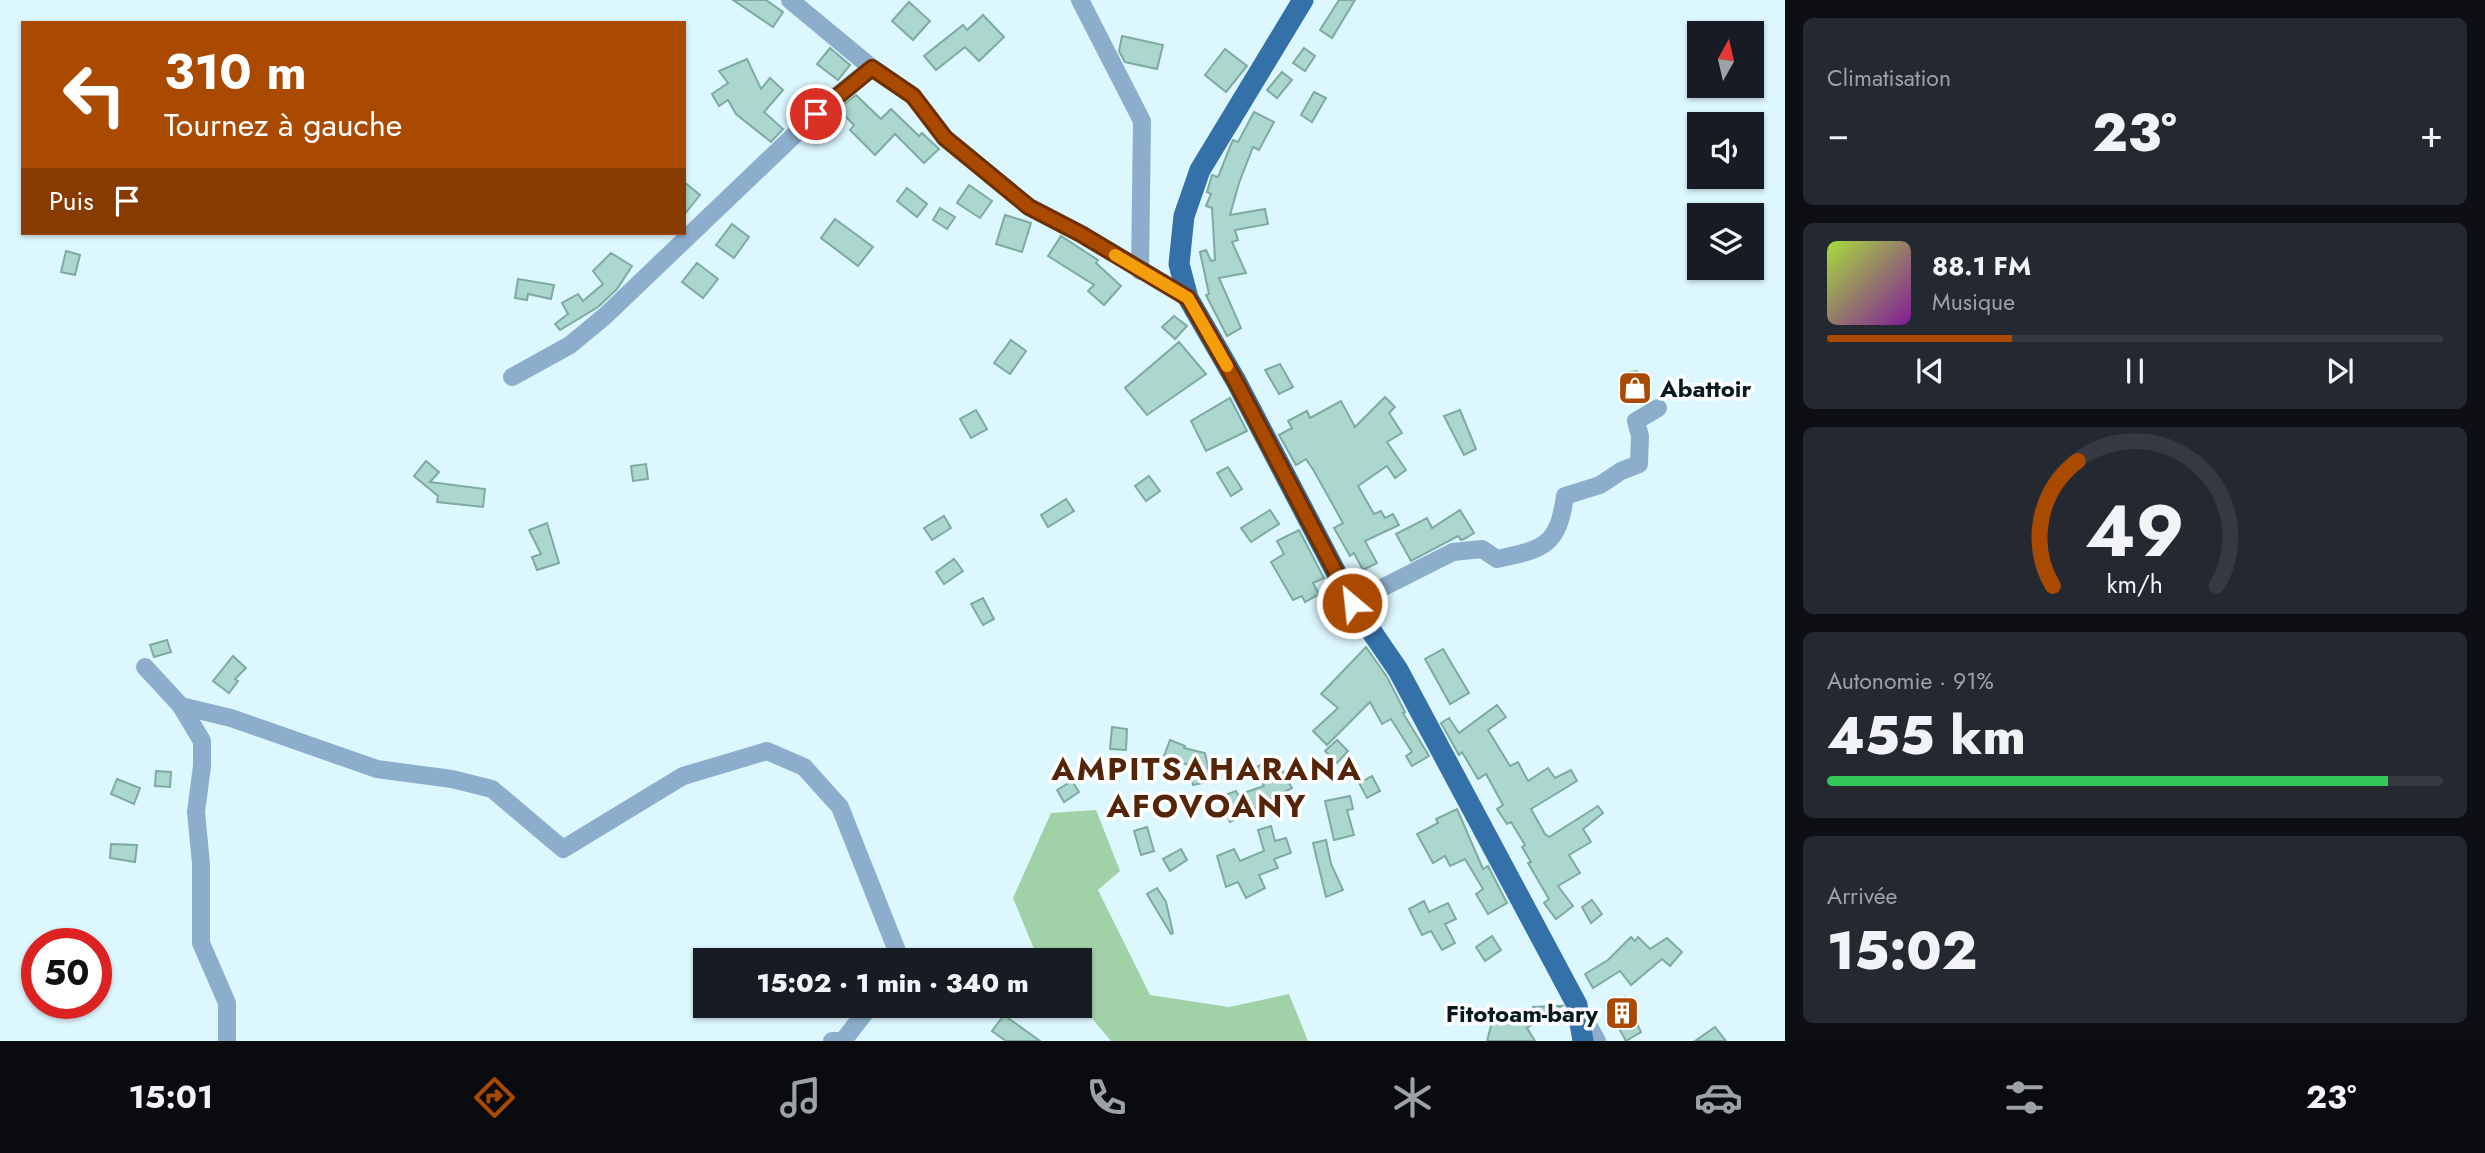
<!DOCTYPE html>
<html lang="fr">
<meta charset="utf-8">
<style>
:root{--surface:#171b24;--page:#242831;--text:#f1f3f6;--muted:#9ea1a6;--line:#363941;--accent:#aa4a00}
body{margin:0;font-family:Jost,sans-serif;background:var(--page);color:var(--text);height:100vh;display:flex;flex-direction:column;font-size:26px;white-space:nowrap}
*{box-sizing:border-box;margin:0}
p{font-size:23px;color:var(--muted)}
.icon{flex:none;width:38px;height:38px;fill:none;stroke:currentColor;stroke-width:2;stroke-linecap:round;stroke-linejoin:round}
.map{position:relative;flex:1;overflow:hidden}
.sheet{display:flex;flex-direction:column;gap:18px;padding:18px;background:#0d0f14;width:700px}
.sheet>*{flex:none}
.banner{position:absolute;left:21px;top:21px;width:665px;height:214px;border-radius:0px;box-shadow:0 2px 5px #0004;background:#aa4a00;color:#fff;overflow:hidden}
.needle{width:46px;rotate:8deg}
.fabs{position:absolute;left:1687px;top:21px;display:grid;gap:14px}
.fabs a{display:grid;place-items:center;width:77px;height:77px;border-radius:0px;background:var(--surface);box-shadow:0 2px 5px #0004;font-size:35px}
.speed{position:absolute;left:21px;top:928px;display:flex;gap:14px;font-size:35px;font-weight:700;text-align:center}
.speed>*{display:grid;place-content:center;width:91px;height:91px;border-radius:50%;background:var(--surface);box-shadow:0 2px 5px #0004;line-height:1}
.speed .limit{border:10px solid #d22;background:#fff;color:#111}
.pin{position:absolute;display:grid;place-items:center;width:60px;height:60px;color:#fff;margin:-30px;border:4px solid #fff;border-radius:50%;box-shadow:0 2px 7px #0007}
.me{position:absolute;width:77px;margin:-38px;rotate:332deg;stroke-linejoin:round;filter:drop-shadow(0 0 5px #0008)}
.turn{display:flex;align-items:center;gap:24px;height:147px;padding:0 28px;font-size:32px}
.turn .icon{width:91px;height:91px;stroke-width:2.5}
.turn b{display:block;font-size:49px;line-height:60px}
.then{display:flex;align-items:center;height:66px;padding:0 28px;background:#0003;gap:14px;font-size:26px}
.big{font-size:52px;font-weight:800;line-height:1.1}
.sheet .tile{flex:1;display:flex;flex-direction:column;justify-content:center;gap:10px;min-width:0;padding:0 24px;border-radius:10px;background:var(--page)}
.sheet .dial{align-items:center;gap:0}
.dial svg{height:182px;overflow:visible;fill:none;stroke:var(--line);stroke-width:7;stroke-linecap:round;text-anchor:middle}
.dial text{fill:var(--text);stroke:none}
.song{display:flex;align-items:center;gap:21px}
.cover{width:84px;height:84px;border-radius:10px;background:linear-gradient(135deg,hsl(80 70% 55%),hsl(290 70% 35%))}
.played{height:7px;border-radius:4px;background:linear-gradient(90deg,var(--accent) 30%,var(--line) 30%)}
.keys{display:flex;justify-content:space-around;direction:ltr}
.heat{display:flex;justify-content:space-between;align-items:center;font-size:38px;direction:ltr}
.charge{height:10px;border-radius:5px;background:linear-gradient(90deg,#34c759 91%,var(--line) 0)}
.trip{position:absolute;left:693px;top:948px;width:399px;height:70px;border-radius:0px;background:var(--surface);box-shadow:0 2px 5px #0004;font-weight:800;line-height:70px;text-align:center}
.tabs{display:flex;height:112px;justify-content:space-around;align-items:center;background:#090b0e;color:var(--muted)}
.tabs .icon{width:49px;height:49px}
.tabs .active{color:var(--accent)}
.tabs b{font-size:32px;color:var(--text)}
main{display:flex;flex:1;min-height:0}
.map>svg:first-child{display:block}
.green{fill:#a1d1a6}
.building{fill:#abd7ce;stroke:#7faaa1;stroke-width:2}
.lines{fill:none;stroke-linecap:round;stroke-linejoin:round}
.minor{stroke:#8dadcc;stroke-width:18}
.major{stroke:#3371a8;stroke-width:21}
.route-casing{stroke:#6e3000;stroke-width:18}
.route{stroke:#aa4a00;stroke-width:12}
.slow{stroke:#f59e0b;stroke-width:12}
.labels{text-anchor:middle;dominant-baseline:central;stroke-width:7;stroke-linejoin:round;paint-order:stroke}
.poi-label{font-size:24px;font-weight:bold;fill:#091a1e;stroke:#fff;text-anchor:start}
.district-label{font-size:32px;font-weight:bold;letter-spacing:2px;fill:#542508;stroke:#fff}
</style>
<main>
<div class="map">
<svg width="1785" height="1041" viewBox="0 0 1785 1041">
<rect width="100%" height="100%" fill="#ddf7fe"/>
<polygon class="green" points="1096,810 1120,871 1098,890 1150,995 1229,1007 1289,994 1308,1041 1111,1041 1080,1004 1080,961 1044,961 1034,949 1013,898 1051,813"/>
<g class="building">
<polygon points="733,0 766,0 783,12 773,27"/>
<polygon points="1339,0 1355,0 1332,38 1320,30"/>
<polygon points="909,2 930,21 913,40 892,21"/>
<polygon points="983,15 1004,37 979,61 965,47 936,70 924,56 963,25 967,30"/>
<polygon points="1122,36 1163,45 1157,69 1125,62 1119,51"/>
<polygon points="830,48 850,65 838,80 817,64"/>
<polygon points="1304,48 1315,56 1305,71 1293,63"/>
<polygon points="1225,49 1247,66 1226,92 1205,75"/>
<polygon points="747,59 761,89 770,78 783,90 764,112 783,129 771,142 736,114 728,100 719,106 712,94 728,83 719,71"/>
<polygon points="1282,72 1292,80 1277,98 1267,90"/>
<polygon points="1314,92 1326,98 1312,122 1301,115"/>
<polygon points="856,95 881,119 891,109 919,136 922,133 939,149 924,163 895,134 875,155 850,130 854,125 838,109"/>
<polygon points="1254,112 1274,122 1259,150 1253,147 1239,183 1230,215 1265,209 1268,224 1235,230 1238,240 1232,242 1246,273 1219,278 1241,328 1227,336 1206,295 1209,294 1200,252 1206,250 1211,261 1215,260 1212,208 1206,206 1211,194 1207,192 1212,175 1218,177 1232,142 1233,140 1238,142"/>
<polygon points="684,182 700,195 684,215"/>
<polygon points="969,185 992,201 980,218 957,203"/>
<polygon points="907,188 927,204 917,217 897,201"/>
<polygon points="940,208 955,217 947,229 933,220"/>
<polygon points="1005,215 1031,223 1022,252 996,244"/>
<polygon points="835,219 873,247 858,266 821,238"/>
<polygon points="732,224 749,237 734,258 716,245"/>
<polygon points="1061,236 1098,260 1096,263 1121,286 1104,305 1088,291 1094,285 1048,256"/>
<polygon points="66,251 80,255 75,275 61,272"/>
<polygon points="611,253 632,266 617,289 598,307 560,330 555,324 568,314 562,303 578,294 583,301 603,284 593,271"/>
<polygon points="697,263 718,279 703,298 682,282"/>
<polygon points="518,279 554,285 551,299 528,294 527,300 515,298"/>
<polygon points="1174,316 1187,326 1175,339 1162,327"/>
<polygon points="1011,340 1026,351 1010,374 994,363"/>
<polygon points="1179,342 1206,374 1147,415 1125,388"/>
<polygon points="1280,364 1293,387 1279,394 1265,370"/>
<polygon points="1637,371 1646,397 1633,404 1626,391 1624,373"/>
<polygon points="1385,397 1395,407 1389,413 1402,433 1387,442 1406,470 1395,478 1387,466 1358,486 1374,514 1381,511 1385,518 1393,514 1399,525 1365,541 1377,563 1363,570 1354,553 1350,556 1334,528 1343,523 1314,471 1306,459 1296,465 1279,435 1292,428 1288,421 1307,411 1310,418 1341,401 1355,427"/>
<polygon points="1230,398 1247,431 1206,451 1191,421"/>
<polygon points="976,410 987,429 971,438 960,419"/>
<polygon points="1460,410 1476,449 1464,455 1444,416"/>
<polygon points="426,461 439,472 430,482 485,489 483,507 437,502 438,496 414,476"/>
<polygon points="646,464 648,479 633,481 631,466"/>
<polygon points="1228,467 1242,489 1231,496 1217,473"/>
<polygon points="1149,476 1160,491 1146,501 1135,486"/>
<polygon points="1066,499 1074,511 1048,527 1041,515"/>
<polygon points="1270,510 1279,524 1251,542 1241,528"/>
<polygon points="1460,510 1474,533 1464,539 1461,540 1458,536 1411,561 1396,534 1427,518 1432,528"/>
<polygon points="944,516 951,528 932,540 924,528"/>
<polygon points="547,523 559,563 537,570 532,557 541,554 529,530"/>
<polygon points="1299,530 1324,578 1313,583 1319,594 1305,602 1302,596 1293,600 1271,562 1284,554 1277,541"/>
<polygon points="954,559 963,571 944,584 936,572"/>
<polygon points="983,598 994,619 983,625 971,604"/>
<polygon points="167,640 171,652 154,657 150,645"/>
<polygon points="1366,647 1387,677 1405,712 1403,713 1429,756 1412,766 1406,756 1412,752 1391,719 1382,724 1370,702 1327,745 1313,731 1338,708 1321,694"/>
<polygon points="1443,649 1469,693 1450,704 1425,659"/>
<polygon points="233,656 246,668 235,679 238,681 229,693 213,681"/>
<polygon points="1497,705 1506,717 1488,730 1510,766 1518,762 1528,781 1548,768 1555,778 1571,770 1577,781 1531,809 1545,834 1549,837 1598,806 1603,813 1583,829 1591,842 1569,855 1580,873 1558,886 1573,906 1556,919 1544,903 1549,899 1528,863 1531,862 1522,847 1525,845 1511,822 1507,824 1497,809 1503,805 1486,774 1478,779 1462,752 1459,755 1441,723 1449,718 1459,733"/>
<polygon points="1112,727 1127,729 1126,750 1110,749"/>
<polygon points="1170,740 1185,746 1184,748 1205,753 1211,781 1193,785 1188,765 1164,756"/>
<polygon points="1337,740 1348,751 1337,763 1325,751"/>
<polygon points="1275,757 1292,788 1230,822 1220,797 1236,791 1238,795 1264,786 1255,768"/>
<polygon points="156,771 171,772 170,787 155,786"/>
<polygon points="1372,776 1380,791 1367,798 1359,783"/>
<polygon points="117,779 140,788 134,804 111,794"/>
<polygon points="1072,781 1079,792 1064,802 1057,790"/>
<polygon points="1350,796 1353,809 1347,810 1354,835 1334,840 1325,801"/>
<polygon points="1457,809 1483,869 1488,866 1507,903 1488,914 1476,894 1483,889 1465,859 1450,866 1445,856 1433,863 1417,834 1438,823 1436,819"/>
<polygon points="1271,826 1275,841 1286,838 1291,853 1274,859 1278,868 1259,875 1265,888 1246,898 1238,882 1226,887 1217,856 1234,849 1240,861 1264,851 1258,830"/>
<polygon points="1147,827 1154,851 1141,855 1134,831"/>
<polygon points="1326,840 1331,864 1343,890 1326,897 1313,843"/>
<polygon points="111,844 137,845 135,862 110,858"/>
<polygon points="1181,849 1187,860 1170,871 1163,859"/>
<polygon points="1157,888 1166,902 1173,933 1171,934 1147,894"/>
<polygon points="1592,900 1602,914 1591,923 1582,907"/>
<polygon points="1424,901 1429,912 1448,903 1456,919 1445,924 1455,943 1442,950 1431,931 1422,935 1409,909"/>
<polygon points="1492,936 1501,950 1485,961 1476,947"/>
<polygon points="1631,937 1635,941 1638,937 1650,949 1667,938 1682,952 1670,966 1662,959 1631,985 1620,971 1593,988 1585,974 1608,960"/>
<polygon points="1625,997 1641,1032 1626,1041 1607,1007"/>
<polygon points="1562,1006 1527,1028 1535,1041 1487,1041 1493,1018 1503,1020 1504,1015 1514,1017 1515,1010 1533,1013 1533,1007"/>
<polygon points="1004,1015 1040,1041 1006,1041 992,1031"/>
<polygon points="1715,1027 1726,1041 1695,1041"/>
</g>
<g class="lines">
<g class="minor">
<polyline points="790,0 872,68 913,96 945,138 1029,207 1081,234 1188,298"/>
<polyline points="1080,0 1142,121 1140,271"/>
<polyline points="512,377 570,345 605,316 830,101 872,68"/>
<path d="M1352,603L1453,552L1482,549L1497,559C1543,549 1558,547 1565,496L1600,485L1621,471L1639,464L1640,436L1636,421L1658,408"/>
<polyline points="145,667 181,706 202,741 202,766 196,812 201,864 201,943 227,1003 227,1041"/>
<polyline points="181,706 231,718 377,769 452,779 492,789 563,849 683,776 767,751 804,767 840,807 901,961"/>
<polyline points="1580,1011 1597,1041"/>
<polyline points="832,1041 843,1041 870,1006"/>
</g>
<polyline class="major" points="1303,0 1200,170 1184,216 1179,264 1188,298 1236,381 1352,603 1398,670 1577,1005 1583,1041"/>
</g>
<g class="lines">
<g class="route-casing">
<polyline id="route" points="816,114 872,68 913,96 945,138 1029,207 1081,234 1188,298 1236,382 1352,603"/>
</g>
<use href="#route" class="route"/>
<polyline class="slow" points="1115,255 1188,298 1227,366"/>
</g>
<defs>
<g id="shop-square" transform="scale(1.75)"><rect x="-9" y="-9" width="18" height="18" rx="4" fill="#aa4a00" stroke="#fff"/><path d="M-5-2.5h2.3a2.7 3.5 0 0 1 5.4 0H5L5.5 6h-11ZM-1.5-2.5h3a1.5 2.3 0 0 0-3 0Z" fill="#fff"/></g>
<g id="building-square" transform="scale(1.75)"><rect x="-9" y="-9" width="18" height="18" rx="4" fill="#aa4a00" stroke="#fff"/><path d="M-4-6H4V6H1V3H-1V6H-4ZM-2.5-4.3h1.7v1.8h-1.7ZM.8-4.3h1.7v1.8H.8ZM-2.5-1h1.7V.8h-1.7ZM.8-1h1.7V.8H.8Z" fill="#fff"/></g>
</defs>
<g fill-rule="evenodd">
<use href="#shop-square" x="1635" y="388"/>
<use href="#building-square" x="1622" y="1013"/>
</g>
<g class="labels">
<g class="poi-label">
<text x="1660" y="388">Abattoir</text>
<text x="1598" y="1013" text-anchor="end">Fitotoam-bary</text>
</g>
<g class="district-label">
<text x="1207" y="769">AMPITSAHARANA<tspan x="1207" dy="37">AFOVOANY</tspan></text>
</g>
</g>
</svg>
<div class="fabs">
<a><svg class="needle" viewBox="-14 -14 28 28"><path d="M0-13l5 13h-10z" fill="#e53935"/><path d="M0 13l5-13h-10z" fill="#9ea1a6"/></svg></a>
<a><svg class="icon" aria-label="sound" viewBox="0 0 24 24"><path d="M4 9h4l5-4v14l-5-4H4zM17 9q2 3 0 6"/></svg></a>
<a><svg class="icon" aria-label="layers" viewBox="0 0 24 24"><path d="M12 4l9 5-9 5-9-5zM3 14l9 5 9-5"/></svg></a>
</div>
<div class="speed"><div class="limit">50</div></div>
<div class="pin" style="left:816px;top:114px;background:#d93025"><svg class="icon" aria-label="arrive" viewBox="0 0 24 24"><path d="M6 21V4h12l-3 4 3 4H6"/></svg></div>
<svg class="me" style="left:1352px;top:603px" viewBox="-20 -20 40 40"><circle r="17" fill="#aa4a00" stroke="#fff" stroke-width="3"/><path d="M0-11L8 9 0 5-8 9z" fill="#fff"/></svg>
<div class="trip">15:02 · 1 min · 340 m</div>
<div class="banner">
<div class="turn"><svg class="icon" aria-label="left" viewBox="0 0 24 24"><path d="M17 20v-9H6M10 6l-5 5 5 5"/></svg><div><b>310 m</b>Tournez à gauche</div></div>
<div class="then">Puis<svg class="icon" aria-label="arrive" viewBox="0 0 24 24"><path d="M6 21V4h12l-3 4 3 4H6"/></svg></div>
</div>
</div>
<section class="sheet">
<div class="tile"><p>Climatisation</p>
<div class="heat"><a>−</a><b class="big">23°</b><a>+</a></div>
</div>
<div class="tile">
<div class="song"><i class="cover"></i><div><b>88.1 FM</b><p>Musique</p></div></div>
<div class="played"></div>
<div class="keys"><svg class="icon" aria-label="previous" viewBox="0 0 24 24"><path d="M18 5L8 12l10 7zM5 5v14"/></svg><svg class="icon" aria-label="pause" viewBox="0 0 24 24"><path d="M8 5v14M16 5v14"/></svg><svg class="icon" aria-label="next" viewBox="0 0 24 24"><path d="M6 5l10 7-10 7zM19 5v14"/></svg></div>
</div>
<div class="tile dial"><svg viewBox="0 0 100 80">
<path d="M14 69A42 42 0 1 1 86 69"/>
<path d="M14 69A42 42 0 0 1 25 14" stroke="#aa4a00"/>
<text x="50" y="56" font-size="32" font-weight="700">49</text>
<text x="50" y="72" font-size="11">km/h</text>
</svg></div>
<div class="tile"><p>Autonomie · 91%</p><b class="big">455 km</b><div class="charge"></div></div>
<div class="tile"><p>Arrivée</p><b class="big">15:02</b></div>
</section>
</main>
<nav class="tabs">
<b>15:01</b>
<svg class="icon active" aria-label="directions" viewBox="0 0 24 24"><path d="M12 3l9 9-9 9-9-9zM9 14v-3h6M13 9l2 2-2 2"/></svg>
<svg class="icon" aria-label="music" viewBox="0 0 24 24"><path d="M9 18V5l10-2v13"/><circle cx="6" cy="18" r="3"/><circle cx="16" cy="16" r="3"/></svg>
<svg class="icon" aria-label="phone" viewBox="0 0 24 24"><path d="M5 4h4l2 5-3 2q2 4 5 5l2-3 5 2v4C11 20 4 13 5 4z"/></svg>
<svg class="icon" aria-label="climate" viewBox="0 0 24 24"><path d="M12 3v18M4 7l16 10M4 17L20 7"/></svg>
<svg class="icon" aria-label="car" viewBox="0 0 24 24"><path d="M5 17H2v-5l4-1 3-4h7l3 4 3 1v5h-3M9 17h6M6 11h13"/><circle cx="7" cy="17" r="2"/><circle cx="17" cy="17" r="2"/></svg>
<svg class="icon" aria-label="filters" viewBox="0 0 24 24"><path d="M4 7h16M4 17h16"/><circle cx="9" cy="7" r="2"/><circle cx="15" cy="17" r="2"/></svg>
<b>23°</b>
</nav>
